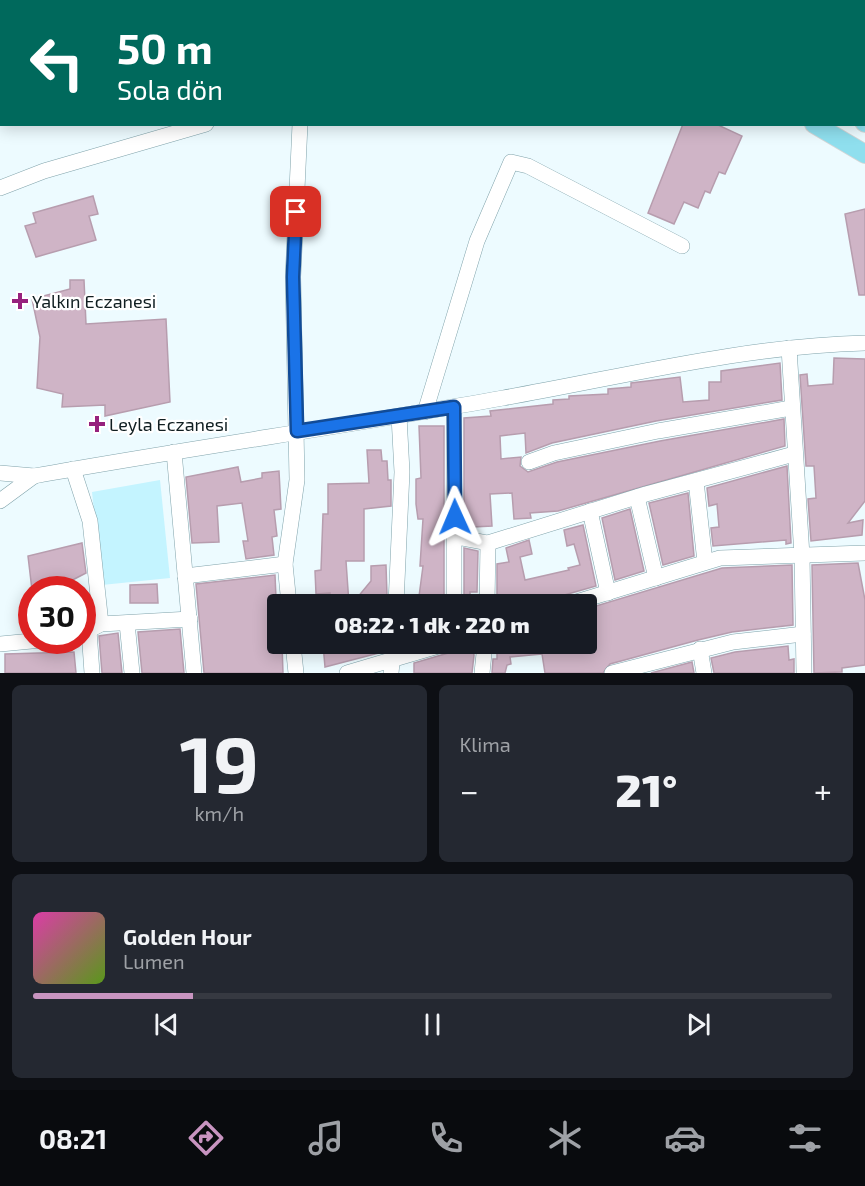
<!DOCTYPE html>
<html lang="tr">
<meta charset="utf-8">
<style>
:root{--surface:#171b24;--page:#242831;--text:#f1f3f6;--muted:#9ea1a6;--line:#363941;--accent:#c894c0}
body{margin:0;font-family:"Exo 2",sans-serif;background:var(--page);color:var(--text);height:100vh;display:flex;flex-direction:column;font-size:22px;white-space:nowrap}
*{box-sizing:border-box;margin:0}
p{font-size:20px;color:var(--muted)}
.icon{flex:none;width:33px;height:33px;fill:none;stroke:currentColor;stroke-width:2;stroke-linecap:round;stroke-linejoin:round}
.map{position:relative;height:673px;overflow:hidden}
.drawer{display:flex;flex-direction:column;gap:12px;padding:12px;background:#0d0f14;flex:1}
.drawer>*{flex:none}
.top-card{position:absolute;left:0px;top:0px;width:866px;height:126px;box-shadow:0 3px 15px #0003;background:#00695c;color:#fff;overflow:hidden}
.speed{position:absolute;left:18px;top:576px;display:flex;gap:12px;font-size:30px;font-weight:700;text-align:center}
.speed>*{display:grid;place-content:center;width:78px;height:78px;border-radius:50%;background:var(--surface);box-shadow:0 3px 15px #0003;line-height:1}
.speed .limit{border:9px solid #d22;background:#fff;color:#111}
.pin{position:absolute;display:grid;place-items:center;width:51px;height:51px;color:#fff;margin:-26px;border-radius:12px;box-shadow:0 3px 9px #0006}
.me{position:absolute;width:66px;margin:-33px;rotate:359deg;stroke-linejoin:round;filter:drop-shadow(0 0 4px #0008)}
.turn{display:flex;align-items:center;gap:21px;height:126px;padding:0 18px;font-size:27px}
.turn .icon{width:78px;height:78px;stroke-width:2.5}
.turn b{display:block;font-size:42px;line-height:51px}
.big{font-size:45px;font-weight:800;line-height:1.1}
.drawer .card{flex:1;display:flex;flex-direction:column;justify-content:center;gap:9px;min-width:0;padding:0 21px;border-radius:9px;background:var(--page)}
.drawer .dial{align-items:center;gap:0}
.dial b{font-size:78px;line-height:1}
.song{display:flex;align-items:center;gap:18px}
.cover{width:72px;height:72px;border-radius:9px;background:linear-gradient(135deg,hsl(320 70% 55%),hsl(90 70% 35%))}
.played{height:6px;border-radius:3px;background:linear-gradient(90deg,var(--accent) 20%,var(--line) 20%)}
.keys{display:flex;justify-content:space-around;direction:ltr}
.heat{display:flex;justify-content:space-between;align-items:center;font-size:33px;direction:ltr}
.drawer .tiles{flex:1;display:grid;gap:12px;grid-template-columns:1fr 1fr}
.card:last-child{grid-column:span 2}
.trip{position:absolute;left:267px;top:594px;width:330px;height:60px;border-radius:6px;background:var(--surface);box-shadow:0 3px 15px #0003;font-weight:800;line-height:60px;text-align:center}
.tabs{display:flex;height:96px;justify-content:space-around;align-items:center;background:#090b0e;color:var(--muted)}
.tabs .icon{width:42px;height:42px}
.tabs .active{color:var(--accent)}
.tabs b{font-size:27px;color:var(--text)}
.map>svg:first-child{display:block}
.green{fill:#c4f4ff}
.building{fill:#cfb4c6;stroke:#b79dae;stroke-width:1.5}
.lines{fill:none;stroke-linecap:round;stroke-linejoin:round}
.minor-casing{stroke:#80a3ab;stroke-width:16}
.major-casing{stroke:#d4d6d7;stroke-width:20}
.minor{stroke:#fff;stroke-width:15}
.major{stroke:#8fdfee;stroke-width:18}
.route-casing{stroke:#114b97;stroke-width:15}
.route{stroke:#1a73e8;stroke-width:10}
.poi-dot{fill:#97217d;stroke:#fff;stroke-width:2}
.labels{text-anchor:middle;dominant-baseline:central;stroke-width:4.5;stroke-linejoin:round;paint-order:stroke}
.poi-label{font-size:18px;fill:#101e21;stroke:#fff;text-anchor:start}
</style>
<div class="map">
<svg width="865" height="673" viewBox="0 0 865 673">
<rect width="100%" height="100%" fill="#edfbff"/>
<g class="green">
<polygon points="687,0 865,0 865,93 864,2"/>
<polygon points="160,480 170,578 102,585 92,492"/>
</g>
<g class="building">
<polygon points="683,124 716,124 742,136 725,174 719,172 710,193 705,191 698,208 684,202 674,224 648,213"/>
<polygon points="93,196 98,214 89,216 96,240 36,257 25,226 36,223 33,213"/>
<polygon points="865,209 865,295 859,295 845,214"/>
<polygon points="70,280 84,280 86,324 166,319 170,402 105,416 105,405 62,407 63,394 37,388 40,337 32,299 70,289"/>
<polygon points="834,358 865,359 865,501 848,523 863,520 862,535 811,541 808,499 816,498 814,466 806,466 800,375 807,374 808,386 833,384"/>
<polygon points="780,363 782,400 656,421 552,443 526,453 525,433 500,436 501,459 521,457 520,466 528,472 557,462 660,441 784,419 785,446 558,511 530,513 531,518 514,519 512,493 490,494 492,526 473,527 473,530 464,529 464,418 491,416 490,411 553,404 553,400 569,399 569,396 608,394 608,389 631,387 631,383 680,377 683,402 709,400 709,382 721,382 721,371"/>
<polygon points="419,426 444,426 444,604 418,604 423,566 420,566 423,519 418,519 416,504 416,479 421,478"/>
<polygon points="367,450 381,450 382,461 387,461 388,480 391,480 391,506 364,509 364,561 346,561 349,604 330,604 330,593 316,594 315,571 321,570 323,514 328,514 328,484 369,483"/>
<polygon points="787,466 791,543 786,544 786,540 713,546 711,528 719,527 717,504 709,506 707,488"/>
<polygon points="238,467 241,482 262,478 262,473 279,471 281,509 274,510 277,536 272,537 274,555 246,559 243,541 248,541 242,503 217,506 219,542 192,543 186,477"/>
<polygon points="688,493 694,556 663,565 649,503"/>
<polygon points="630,509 644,571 615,580 602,518"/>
<polygon points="583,525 596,586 533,604 497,604 497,564 509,562 506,548 529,540 532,554 520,557 525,580 569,570 568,568 580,565 574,544 567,546 564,530"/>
<polygon points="82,543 86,573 61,586 32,590 28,556"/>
<polygon points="464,548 478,551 477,592 470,592 470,604 464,604"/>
<polygon points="858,563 865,600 865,665 842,668 842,672 814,673 812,565"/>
<polygon points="386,565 387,596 381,597 382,604 352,604 371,581 371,566"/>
<polygon points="792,565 793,625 732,632 698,640 610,664 603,673 545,673 542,654 510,657 511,664 507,665 505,673 492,673 493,659 497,659 497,653 505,652 505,644 586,644 586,609 722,568"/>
<polygon points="275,575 278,644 282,644 283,673 204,673 196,584"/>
<polygon points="157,584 158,603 130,603 130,585"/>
<polygon points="180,629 184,673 142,673 138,632"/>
<polygon points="118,633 122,673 102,673 99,636"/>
<polygon points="323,644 384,644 383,652 325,667"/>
<polygon points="454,644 471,644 474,655 472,673 414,673 414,663 448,653"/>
<polygon points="788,646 789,660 794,659 794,673 714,673 711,658 735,652"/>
<polygon points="74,652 76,673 5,673 5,654"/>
<polygon points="692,662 694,673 651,673"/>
</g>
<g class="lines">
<g class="minor-casing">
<g id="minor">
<polyline points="120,0 120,2"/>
<polyline points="304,2 304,0"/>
<polyline points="717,2 717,0"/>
<polyline points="750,2 750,0"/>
<polyline points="0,21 0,52"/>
<polyline points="864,44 865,44"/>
<polyline points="0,188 44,171 206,124"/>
<polyline points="789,348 802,556 804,673"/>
<polyline points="425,412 477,241 511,162 528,166 682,246"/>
<polyline points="174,452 194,673"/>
<polyline points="529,462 554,453 658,431 791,408"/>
<polyline points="73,469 90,521 101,624"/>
<polyline points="0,473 34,476 0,501"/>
<path d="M34,476C190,448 347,426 503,398C622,377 743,346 865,343"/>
<polyline points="696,481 705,562"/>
<polyline points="637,497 656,578"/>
<polyline points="590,511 608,593"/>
<polyline points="456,537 488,543 646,494 794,454"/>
<polyline points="185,576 285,564"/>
<polyline points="289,604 285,564 297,480 293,277 300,124"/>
<polyline points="396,604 402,472 399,416"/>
<polyline points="454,604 454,407"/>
<polyline points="487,604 488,543"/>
<polyline points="570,604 720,558 865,553"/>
<polyline points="127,623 132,673"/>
<polyline points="89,630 92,673"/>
<polyline points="82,634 101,624 190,619"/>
<polyline points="0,644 42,640"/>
<polyline points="293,644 296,673"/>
<polyline points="700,649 704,673"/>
<polyline points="347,673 445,644"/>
<polyline points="391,673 394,644"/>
<polyline points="482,673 485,644"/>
<polyline points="612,673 733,642 803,634"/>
</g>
</g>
<g class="major-casing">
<g id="major">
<polyline points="594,0 597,2"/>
<polyline points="650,0 653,2"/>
<polyline points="864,122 865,123"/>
<polyline points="814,124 865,154"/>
</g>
</g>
<use href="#minor" class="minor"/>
<use href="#major" class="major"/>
</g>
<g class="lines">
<g class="route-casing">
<polyline id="route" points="296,212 293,277 297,431 454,407 455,517"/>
</g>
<use href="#route" class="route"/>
</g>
<g class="poi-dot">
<path d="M17 292h6v6h6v6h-6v6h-6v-6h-6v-6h6z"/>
<path d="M94 415h6v6h6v6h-6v6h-6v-6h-6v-6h6z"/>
</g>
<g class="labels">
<g class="poi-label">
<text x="32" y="301">Yalkın Eczanesi</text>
<text x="109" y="424">Leyla Eczanesi</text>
</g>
</g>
</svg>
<div class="speed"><div class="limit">30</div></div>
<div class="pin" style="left:296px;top:212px;background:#d93025"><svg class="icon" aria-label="arrive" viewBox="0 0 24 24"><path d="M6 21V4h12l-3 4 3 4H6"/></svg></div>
<svg class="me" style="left:455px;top:517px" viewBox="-20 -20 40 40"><path d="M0-17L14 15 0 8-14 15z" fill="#1a73e8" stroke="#fff" stroke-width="4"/></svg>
<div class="trip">08:22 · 1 dk · 220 m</div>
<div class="top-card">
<div class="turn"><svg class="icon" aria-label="left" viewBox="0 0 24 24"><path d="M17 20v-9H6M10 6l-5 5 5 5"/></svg><div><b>50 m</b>Sola dön</div></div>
</div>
</div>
<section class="drawer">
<div class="tiles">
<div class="card dial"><b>19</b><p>km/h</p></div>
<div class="card"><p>Klima</p>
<div class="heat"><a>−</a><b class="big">21°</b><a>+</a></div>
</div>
<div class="card">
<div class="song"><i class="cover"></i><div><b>Golden Hour</b><p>Lumen</p></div></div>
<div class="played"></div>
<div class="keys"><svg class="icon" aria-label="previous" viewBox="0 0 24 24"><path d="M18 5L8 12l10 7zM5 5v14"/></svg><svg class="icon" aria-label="pause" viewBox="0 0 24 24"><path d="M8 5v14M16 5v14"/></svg><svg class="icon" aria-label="next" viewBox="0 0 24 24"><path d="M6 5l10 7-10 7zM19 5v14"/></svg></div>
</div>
</div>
</section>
<nav class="tabs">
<b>08:21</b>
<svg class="icon active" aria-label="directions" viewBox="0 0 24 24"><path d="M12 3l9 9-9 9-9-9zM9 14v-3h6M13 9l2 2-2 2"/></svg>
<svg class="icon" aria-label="music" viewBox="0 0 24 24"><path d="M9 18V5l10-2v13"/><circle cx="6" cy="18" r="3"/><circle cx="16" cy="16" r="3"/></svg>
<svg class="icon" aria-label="phone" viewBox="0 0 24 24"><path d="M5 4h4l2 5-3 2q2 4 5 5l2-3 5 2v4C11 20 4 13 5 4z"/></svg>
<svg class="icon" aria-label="climate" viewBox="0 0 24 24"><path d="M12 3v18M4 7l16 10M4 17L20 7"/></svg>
<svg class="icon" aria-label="car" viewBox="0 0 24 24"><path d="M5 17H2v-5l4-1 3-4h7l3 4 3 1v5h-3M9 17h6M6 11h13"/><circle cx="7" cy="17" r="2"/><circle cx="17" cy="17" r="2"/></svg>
<svg class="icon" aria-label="filters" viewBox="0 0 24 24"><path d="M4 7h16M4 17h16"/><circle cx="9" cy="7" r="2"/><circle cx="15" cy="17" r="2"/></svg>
</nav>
